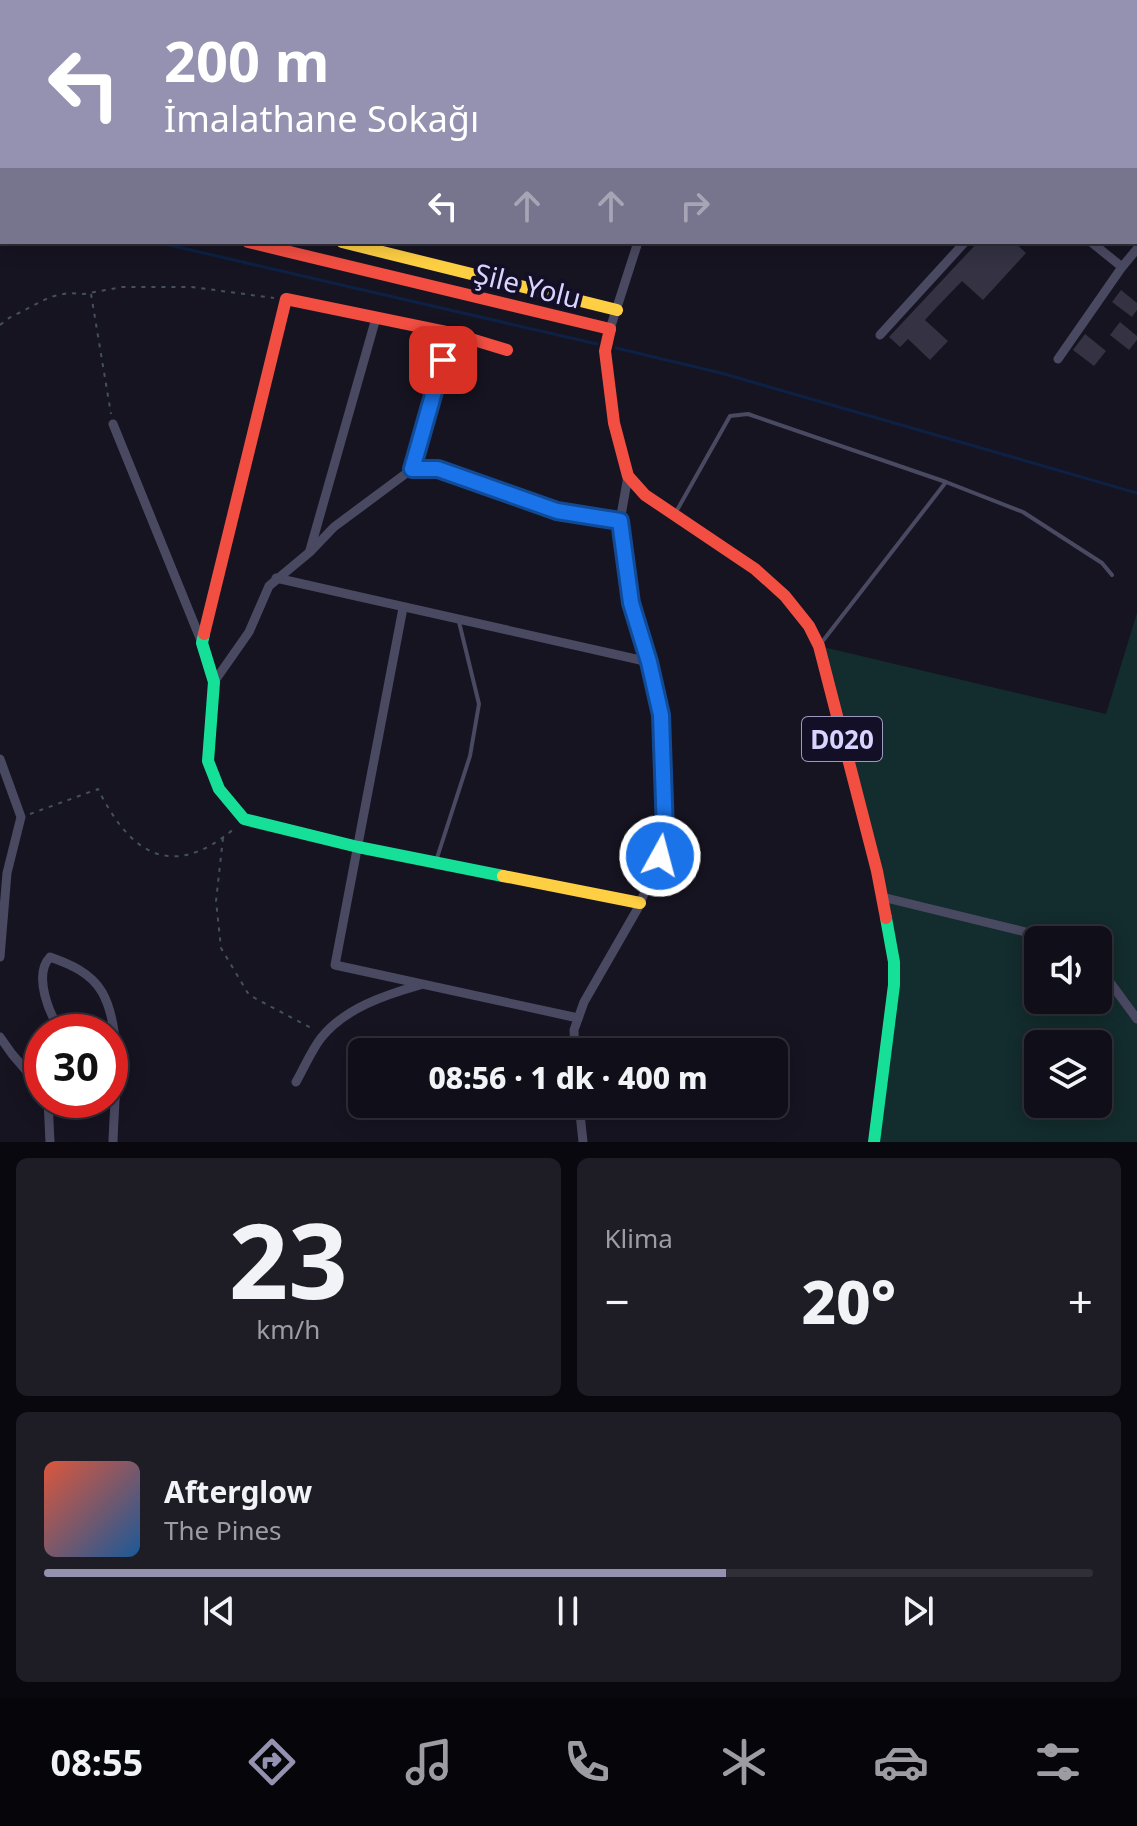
<!DOCTYPE html>
<html lang="tr">
<meta charset="utf-8">
<style>
:root{--surface:#100f19;--page:#1e1d26;--text:#f1f3f6;--muted:#9c9ca2;--line:#302f38;--accent:#9591b1}
body{margin:0;font-family:"Noto Sans",sans-serif;background:var(--page);color:var(--text);height:100vh;display:flex;flex-direction:column;font-size:30px;white-space:nowrap}
*{box-sizing:border-box;margin:0}
p{font-size:26px;color:var(--muted)}
.icon{flex:none;width:44px;height:44px;fill:none;stroke:currentColor;stroke-width:2;stroke-linecap:round;stroke-linejoin:round}
.map{position:relative;height:1142px;overflow:hidden}
.side{display:flex;flex-direction:column;gap:16px;padding:16px;background:#09080e;flex:1}
.side>*{flex:none}
.guide{position:absolute;left:0px;top:0px;width:1138px;height:244px;box-shadow:0 4px 20px #0003,0 0 0 2px var(--line);background:#9591b1;color:#fff;overflow:hidden}
.buttons{position:absolute;left:1024px;top:926px;display:grid;gap:16px}
.buttons a{display:grid;place-items:center;width:88px;height:88px;border-radius:12px;background:var(--surface);box-shadow:0 4px 20px #0003,0 0 0 2px var(--line);font-size:40px}
.speed{position:absolute;left:24px;top:1014px;display:flex;gap:16px;font-size:40px;font-weight:700;text-align:center}
.speed>*{display:grid;place-content:center;width:104px;height:104px;border-radius:50%;background:var(--surface);box-shadow:0 4px 20px #0003,0 0 0 2px var(--line);line-height:1}
.speed .limit{border:12px solid #d22;background:#fff;color:#111}
.pin{position:absolute;display:grid;place-items:center;width:68px;height:68px;color:#fff;margin:-34px;border-radius:16px;box-shadow:0 4px 12px #0006}
.me{position:absolute;width:88px;margin:-44px;rotate:7deg;stroke-linejoin:round;filter:drop-shadow(0 0 6px #0008)}
.turn{display:flex;align-items:center;gap:28px;height:168px;padding:0 32px;font-size:36px}
.turn .icon{width:104px;height:104px;stroke-width:2.5}
.turn b{display:block;font-size:56px;line-height:68px}
.lanes{display:flex;align-items:center;height:76px;padding:0 32px;background:#0003;justify-content:center;gap:40px;direction:ltr}
.lanes .off{opacity:.35}
.big{font-size:60px;font-weight:800;line-height:1.1}
.side .card{flex:1;display:flex;flex-direction:column;justify-content:center;gap:12px;min-width:0;padding:0 28px;border-radius:12px;background:var(--page)}
.side .dial{align-items:center;gap:0}
.dial b{font-size:104px;line-height:1}
.song{display:flex;align-items:center;gap:24px}
.cover{width:96px;height:96px;border-radius:12px;background:linear-gradient(135deg,hsl(10 70% 55%),hsl(210 70% 35%))}
.played{height:8px;border-radius:4px;background:linear-gradient(90deg,var(--accent) 65%,var(--line) 65%)}
.keys{display:flex;justify-content:space-around;direction:ltr}
.heat{display:flex;justify-content:space-between;align-items:center;font-size:44px;direction:ltr}
.side .tiles{flex:1;display:grid;gap:16px;grid-template-columns:1fr 1fr}
.card:last-child{grid-column:span 2}
.trip{position:absolute;left:348px;top:1038px;width:440px;height:80px;border-radius:12px;background:var(--surface);box-shadow:0 4px 20px #0003,0 0 0 2px var(--line);font-weight:800;line-height:80px;text-align:center}
.dock{display:flex;height:128px;justify-content:space-around;align-items:center;background:#06060a;color:var(--muted)}
.dock .icon{width:56px;height:56px}
.dock .current{color:var(--accent)}
.dock b{font-size:36px;color:var(--text)}
.map>svg:first-child{display:block}
.green{fill:#132c2d;fill-rule:evenodd}
.lines{fill:none;stroke-linecap:round;stroke-linejoin:round}
.stream{stroke:#0d2144;stroke-width:3}
.building{fill:#343243}
.path{stroke:#44505f;stroke-width:2;stroke-dasharray:4 6;stroke-linecap:butt}
.lane{stroke:#4a4962;stroke-width:4}
.street{stroke:#4a4962;stroke-width:9}
.fast{stroke:#16e098;stroke-width:12}
.slow{stroke:#ffcf43;stroke-width:12}
.jam{stroke:#f24e42;stroke-width:12}
.route-casing{stroke:#114b97;stroke-width:20}
.route{stroke:#1a73e8;stroke-width:14}
.labels{text-anchor:middle;dominant-baseline:central;stroke-width:8;stroke-linejoin:round;paint-order:stroke}
.shield{fill:#130f26;stroke:#9e99be;stroke-width:2}
.shield-label{font-size:26px;font-weight:bold;fill:#d9d4ff}
.street-label{font-size:28px;fill:#d9d4ff;stroke:#130f26}
</style>
<div class="map">
<svg width="1137" height="1142" viewBox="0 0 1137 1142">
<rect width="100%" height="100%" fill="#161421"/>
<path class="green" d="M1137,613V1142H876L894,962L819,646L1106,714ZM1038,940H1098V1000H1038ZM1038,1044H1098V1104H1038Z"/>
<g class="lines">
<g class="stream">
<polyline points="0,210 2,210"/>
<polyline points="156,242 597,344"/>
<polyline points="616,348 721,373 1137,493"/>
</g>
</g>
<g class="building">
<polygon points="978,242 1014,242 1026,253 983,300 962,281 936,308 925,320 948,341 930,360 908,339 900,347 889,337"/>
<polygon points="1121,290 1137,303 1137,310 1132,317 1112,302"/>
<polygon points="1120,322 1137,336 1137,340 1129,350 1110,335"/>
<polygon points="1085,334 1106,351 1094,366 1073,350"/>
</g>
<g class="lines">
<g class="path">
<polyline points="1136,76 1137,76"/>
<polyline points="91,294 111,414"/>
<polyline points="0,325 9,318 50,297 68,293 84,294 122,287 192,287 274,298"/>
<path d="M30,814L98,789C131,855 172,881 235,828"/>
<polyline points="223,838 216,901 221,948 249,995 313,1029"/>
</g>
<g class="lane">
<polyline points="676,512 730,416 748,414 946,482 1023,512 1102,563 1112,575"/>
<polyline points="822,642 946,482"/>
<polyline points="436,861 470,756 479,704 459,622"/>
</g>
<g class="street">
<polyline points="1091,242 1122,267"/>
<polyline points="610,329 638,242"/>
<polyline points="880,335 965,242"/>
<polyline points="1058,359 1122,267 1137,249"/>
<polyline points="113,424 202,643"/>
<polyline points="412,469 451,333"/>
<polyline points="310,550 376,318"/>
<polyline points="276,578 649,662"/>
<polyline points="403,608 335,965 578,1018"/>
<polyline points="214,682 249,632 269,586 311,551 334,527 412,469 438,469 557,511 620,521"/>
<polyline points="0,759 21,817 7,873 0,957"/>
<polyline points="882,897 1058,940"/>
<polyline points="1098,966 1137,1019"/>
<path d="M63,1032C49,1016 33,975 50,957C70,964 91,973 102,992C124,1031 114,1098 113,1142"/>
<polyline points="0,1037 12,1054 42,1089"/>
<polyline points="575,1052 574,1030 584,1002 638,908 660,856 665,831 661,715 649,662 631,603 620,521 628,476"/>
<path d="M296,1082C304,1068 311,1051 321,1038C345,1008 385,995 420,985"/>
<polyline points="48,1100 50,1142"/>
<polyline points="579,1104 583,1142"/>
</g>
<g class="fast">
<polyline points="0,187 2,188"/>
<polyline points="204,634 202,643 214,682 208,761 219,789 244,819 358,847 503,876"/>
<polyline points="874,1142 894,985 894,962 886,918"/>
</g>
<g class="slow">
<polyline points="342,242 617,310"/>
<polyline points="503,876 640,903"/>
</g>
<g class="jam">
<polyline points="0,146 2,146"/>
<polyline points="0,160 2,161"/>
<polyline points="248,242 610,329"/>
<polyline points="610,329 605,351 614,423 628,476 645,495 755,569 785,596 809,626 819,646 877,871 886,918"/>
<polyline points="204,634 286,299 451,333 507,350"/>
</g>
</g>
<g class="lines">
<g class="route-casing">
<polyline id="route" points="443,360 412,469 438,469 557,511 620,521 631,603 649,662 661,715 665,831 660,856"/>
</g>
<use href="#route" class="route"/>
</g>
<g class="labels">
<rect class="shield" x="802" y="717" width="80" height="44" rx="6"/>
<g class="shield-label">
<text x="842" y="739">D020</text>
</g>
<g class="street-label">
<text transform="translate(528 285) rotate(14)">Şile Yolu</text>
</g>
</g>
</svg>
<div class="buttons">
<a><svg class="icon" aria-label="sound" viewBox="0 0 24 24"><path d="M4 9h4l5-4v14l-5-4H4zM17 9q2 3 0 6"/></svg></a>
<a><svg class="icon" aria-label="layers" viewBox="0 0 24 24"><path d="M12 4l9 5-9 5-9-5zM3 14l9 5 9-5"/></svg></a>
</div>
<div class="speed"><div class="limit">30</div></div>
<div class="pin" style="left:443px;top:360px;background:#d93025"><svg class="icon" aria-label="arrive" viewBox="0 0 24 24"><path d="M6 21V4h12l-3 4 3 4H6"/></svg></div>
<svg class="me" style="left:660px;top:856px" viewBox="-20 -20 40 40"><circle r="17" fill="#1a73e8" stroke="#fff" stroke-width="3"/><path d="M0-11L8 9 0 5-8 9z" fill="#fff"/></svg>
<div class="trip">08:56 · 1 dk · 400 m</div>
<div class="guide">
<div class="turn"><svg class="icon" aria-label="left" viewBox="0 0 24 24"><path d="M17 20v-9H6M10 6l-5 5 5 5"/></svg><div><b>200 m</b>İmalathane Sokağı</div></div>
<div class="lanes"><svg class="icon" aria-label="left" viewBox="0 0 24 24"><path d="M17 20v-9H6M10 6l-5 5 5 5"/></svg><svg class="icon off" aria-label="ahead" viewBox="0 0 24 24"><path d="M12 20V5M6 11l6-6 6 6"/></svg><svg class="icon off" aria-label="ahead" viewBox="0 0 24 24"><path d="M12 20V5M6 11l6-6 6 6"/></svg><svg class="icon off" aria-label="right" viewBox="0 0 24 24"><path d="M7 20v-9h11M14 6l5 5-5 5"/></svg></div>
</div>
</div>
<section class="side">
<div class="tiles">
<div class="card dial"><b>23</b><p>km/h</p></div>
<div class="card"><p>Klima</p>
<div class="heat"><a>−</a><b class="big">20°</b><a>+</a></div>
</div>
<div class="card">
<div class="song"><i class="cover"></i><div><b>Afterglow</b><p>The Pines</p></div></div>
<div class="played"></div>
<div class="keys"><svg class="icon" aria-label="previous" viewBox="0 0 24 24"><path d="M18 5L8 12l10 7zM5 5v14"/></svg><svg class="icon" aria-label="pause" viewBox="0 0 24 24"><path d="M8 5v14M16 5v14"/></svg><svg class="icon" aria-label="next" viewBox="0 0 24 24"><path d="M6 5l10 7-10 7zM19 5v14"/></svg></div>
</div>
</div>
</section>
<nav class="dock">
<b>08:55</b>
<svg class="icon current" aria-label="directions" viewBox="0 0 24 24"><path d="M12 3l9 9-9 9-9-9zM9 14v-3h6M13 9l2 2-2 2"/></svg>
<svg class="icon" aria-label="music" viewBox="0 0 24 24"><path d="M9 18V5l10-2v13"/><circle cx="6" cy="18" r="3"/><circle cx="16" cy="16" r="3"/></svg>
<svg class="icon" aria-label="phone" viewBox="0 0 24 24"><path d="M5 4h4l2 5-3 2q2 4 5 5l2-3 5 2v4C11 20 4 13 5 4z"/></svg>
<svg class="icon" aria-label="climate" viewBox="0 0 24 24"><path d="M12 3v18M4 7l16 10M4 17L20 7"/></svg>
<svg class="icon" aria-label="car" viewBox="0 0 24 24"><path d="M5 17H2v-5l4-1 3-4h7l3 4 3 1v5h-3M9 17h6M6 11h13"/><circle cx="7" cy="17" r="2"/><circle cx="17" cy="17" r="2"/></svg>
<svg class="icon" aria-label="filters" viewBox="0 0 24 24"><path d="M4 7h16M4 17h16"/><circle cx="9" cy="7" r="2"/><circle cx="15" cy="17" r="2"/></svg>
</nav>
